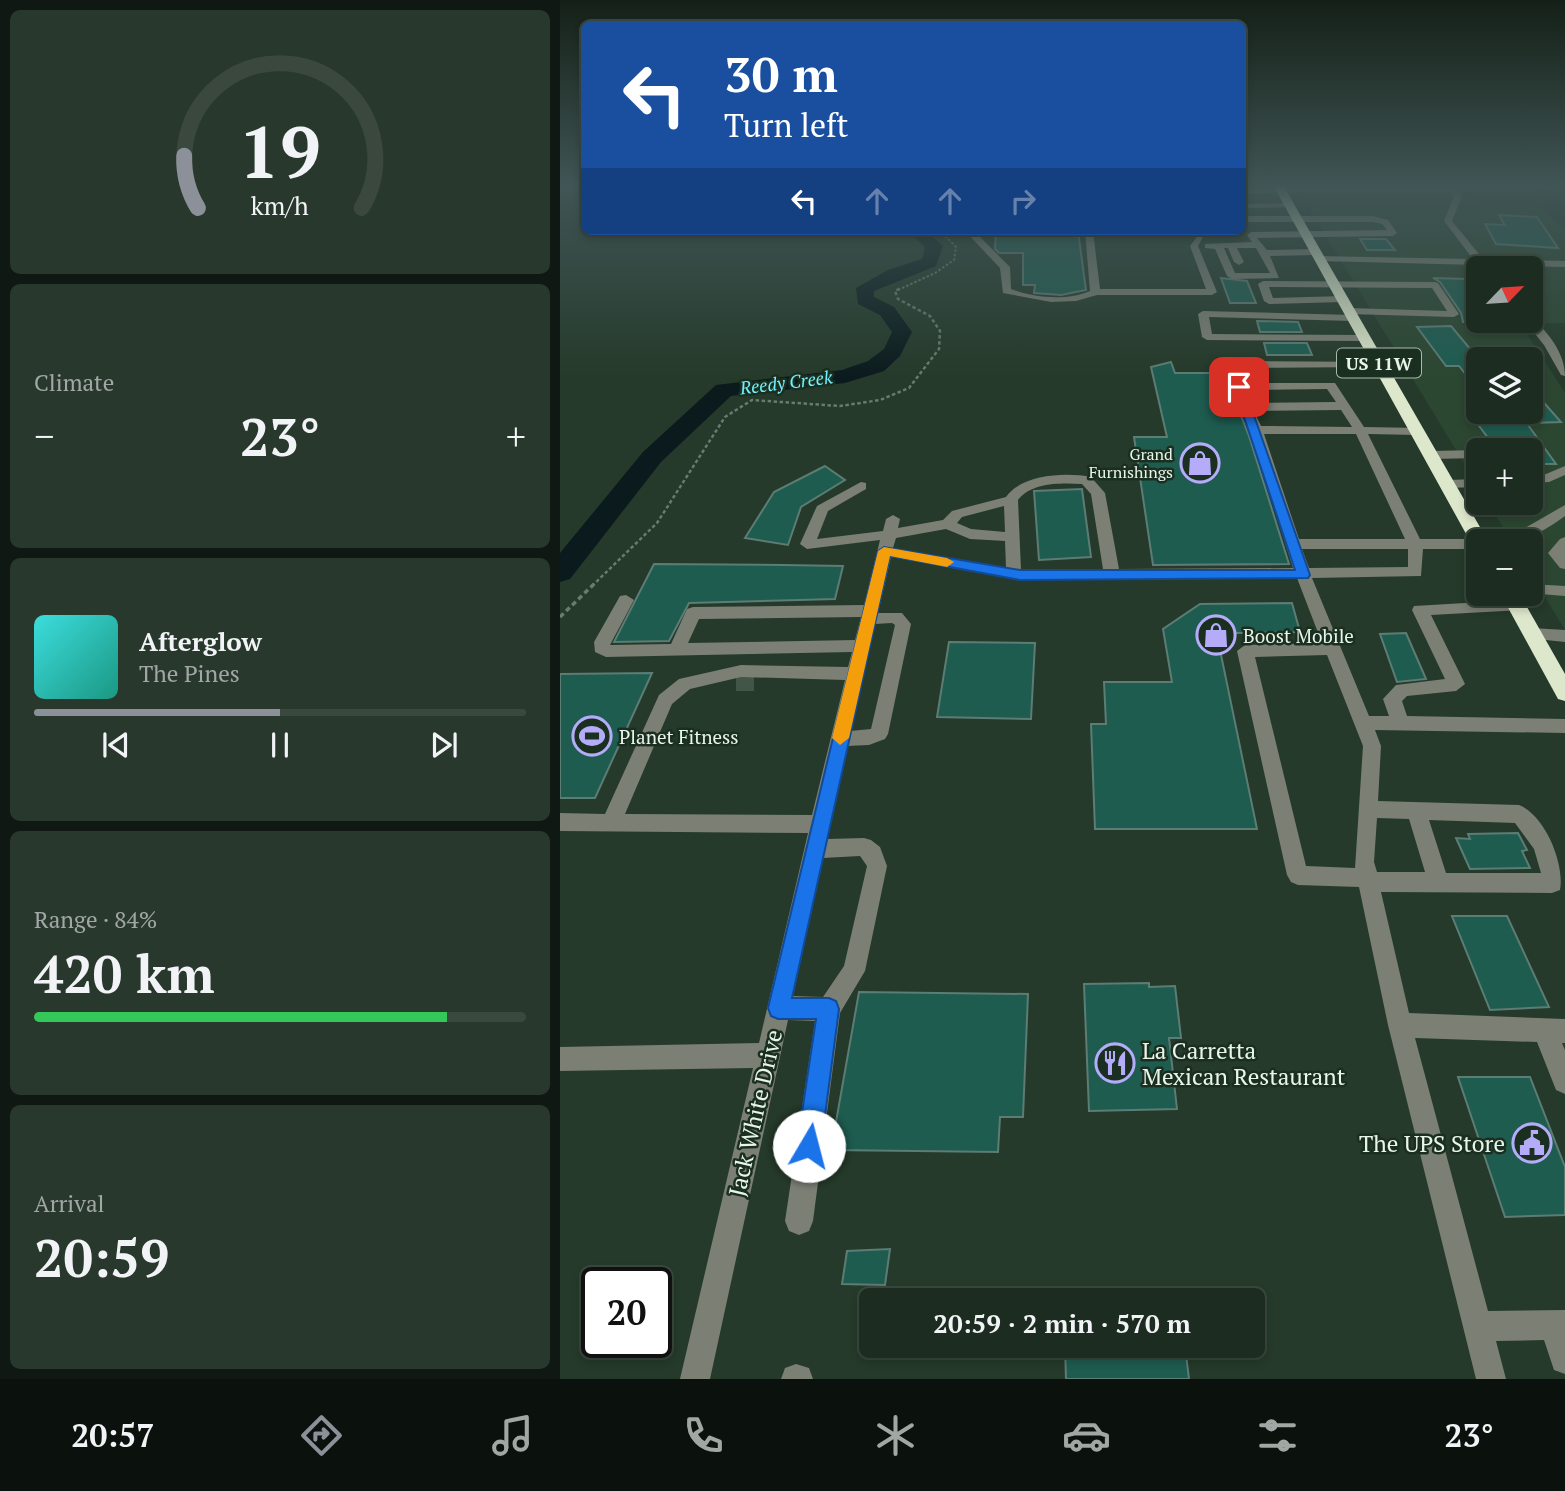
<!DOCTYPE html>
<meta charset="utf-8">
<style>
:root{--surface:#1c2c20;--page:#29382d;--text:#f1f3f6;--muted:#a0a7a5;--line:#3a483e;--accent:#8c9099}
body{margin:0;font-family:"PT Serif",serif;background:var(--page);color:var(--text);height:100vh;display:flex;flex-direction:column;font-size:26px;white-space:nowrap}
*{box-sizing:border-box;margin:0}
p{font-size:23px;color:var(--muted)}
.icon{flex:none;width:38px;height:38px;fill:none;stroke:currentColor;stroke-width:2;stroke-linecap:round;stroke-linejoin:round}
.map{position:relative;flex:1;overflow:hidden}
.sheet{display:flex;flex-direction:column;gap:10px;padding:10px;background:#0f1812;width:560px}
.sheet>*{flex:none}
.banner{position:absolute;left:21px;top:21px;width:665px;height:214px;border-radius:10px;box-shadow:0 4px 10px #0003,0 0 0 2px var(--line);background:#1a4fa0;color:#fff;overflow:hidden}
.needle{width:46px;rotate:65deg}
.controls{position:absolute;left:906px;top:256px;display:grid;gap:14px}
.controls a{display:grid;place-items:center;width:77px;height:77px;border-radius:10px;background:var(--surface);box-shadow:0 4px 10px #0003,0 0 0 2px var(--line);font-size:35px}
.speed{position:absolute;left:21px;top:1267px;display:flex;gap:14px;font-size:35px;font-weight:700;text-align:center}
.speed>*{display:grid;place-content:center;width:91px;height:91px;border-radius:50%;background:var(--surface);box-shadow:0 4px 10px #0003,0 0 0 2px var(--line);line-height:1}
.speed .limit{border:4px solid #111;border-radius:10px;background:#fff;color:#111}
.pin{position:absolute;display:grid;place-items:center;width:60px;height:60px;color:#fff;margin:-30px;border-radius:14px;box-shadow:0 4px 10px #0006}
.me{position:absolute;width:77px;margin:-38px;rotate:8deg;stroke-linejoin:round;filter:drop-shadow(0 0 5px #0008)}
.turn{display:flex;align-items:center;gap:24px;height:147px;padding:0 28px;font-size:32px}
.turn .icon{width:91px;height:91px;stroke-width:2.5}
.turn b{display:block;font-size:49px;line-height:60px}
.lanes{display:flex;align-items:center;height:66px;padding:0 28px;background:#0003;justify-content:center;gap:35px;direction:ltr}
.lanes .off{opacity:.35}
.big{font-size:52px;font-weight:700;line-height:1.1}
.sheet .card{flex:1;display:flex;flex-direction:column;justify-content:center;gap:10px;min-width:0;padding:0 24px;border-radius:10px;background:var(--page)}
.sheet .dial{align-items:center;gap:0}
.dial svg{height:182px;overflow:visible;fill:none;stroke:var(--line);stroke-width:7;stroke-linecap:round;text-anchor:middle}
.dial text{fill:var(--text);stroke:none}
.song{display:flex;align-items:center;gap:21px}
.cover{width:84px;height:84px;border-radius:10px;background:linear-gradient(135deg,hsl(180 70% 55%),hsl(170 70% 35%))}
.played{height:7px;border-radius:4px;background:linear-gradient(90deg,var(--accent) 50%,var(--line) 50%)}
.keys{display:flex;justify-content:space-around;direction:ltr}
.heat{display:flex;justify-content:space-between;align-items:center;font-size:38px;direction:ltr}
.charge{height:10px;border-radius:5px;background:linear-gradient(90deg,#34c759 84%,var(--line) 0)}
.trip{position:absolute;left:299px;top:1288px;width:406px;height:70px;border-radius:10px;background:var(--surface);box-shadow:0 4px 10px #0003,0 0 0 2px var(--line);font-weight:700;line-height:70px;text-align:center}
.tab-bar{display:flex;height:112px;justify-content:space-around;align-items:center;background:#0b120d;color:var(--muted)}
.tab-bar .icon{width:49px;height:49px}
.tab-bar .on{color:var(--accent)}
.tab-bar b{font-size:32px;color:var(--text)}
main{display:flex;flex:1;min-height:0}
.map>svg:first-child{display:block}
.built{fill:#2b4631;fill-rule:evenodd}
.lines{fill:none;stroke-linecap:round;stroke-linejoin:round}
.river{fill:#0b1b1d;fill-rule:evenodd}
.building{fill:#1e5c50;stroke:#5c7c74;stroke-width:2}
.minor-tunnel{stroke:#425647;stroke-width:18;stroke-dasharray:18 9;stroke-linecap:butt}
.path-far2{stroke:#697b6d;stroke-width:2;stroke-dasharray:2.5 2;stroke-linecap:butt}
.path-far1{stroke:#697b6d;stroke-width:2.5;stroke-dasharray:3.5 2.5;stroke-linecap:butt}
.path{stroke:#697b6d;stroke-width:3.5;stroke-dasharray:5 3.5;stroke-linecap:butt}
.minor{fill:#7b7f74;fill-rule:evenodd}
.highway{fill:#dde7cb;fill-rule:evenodd}
.route{fill:#1a73e8;stroke:#114b97;stroke-width:2}
.slow{fill:#f59e0b}
.labels{text-anchor:middle;dominant-baseline:central;stroke-width:5;stroke-linejoin:round;paint-order:stroke}
.far-poi-label{font-size:16px;fill:#e8f5eb;stroke:#1b2f20;text-anchor:end}
.shield{fill:#1b2f20;stroke:#aabaae;stroke-width:2}
.shield-label{font-size:18px;font-weight:bold;fill:#e8f5eb}
.far-water-label{font-size:18px;font-style:italic;fill:#73effd;stroke:#1b2f20}
.poi-label{font-size:19px;fill:#e8f5eb;stroke:#1b2f20;text-anchor:start}
.near-poi-label{font-size:23px;fill:#e8f5eb;stroke:#1b2f20;text-anchor:start}
.near-street-label{font-size:23px;fill:#e8f5eb;stroke:#1b2f20}
</style>
<main>
<section class="sheet">
<div class="card dial"><svg viewBox="0 0 100 80">
<path d="M14 69A42 42 0 1 1 86 69"/>
<path d="M14 69A42 42 0 0 1 8 46" stroke="#8c9099"/>
<text x="50" y="56" font-size="32" font-weight="700">19</text>
<text x="50" y="72" font-size="11">km/h</text>
</svg></div>
<div class="card"><p>Climate</p>
<div class="heat"><a>−</a><b class="big">23°</b><a>+</a></div>
</div>
<div class="card">
<div class="song"><i class="cover"></i><div><b>Afterglow</b><p>The Pines</p></div></div>
<div class="played"></div>
<div class="keys"><svg class="icon" aria-label="previous" viewBox="0 0 24 24"><path d="M18 5L8 12l10 7zM5 5v14"/></svg><svg class="icon" aria-label="pause" viewBox="0 0 24 24"><path d="M8 5v14M16 5v14"/></svg><svg class="icon" aria-label="next" viewBox="0 0 24 24"><path d="M6 5l10 7-10 7zM19 5v14"/></svg></div>
</div>
<div class="card"><p>Range · 84%</p><b class="big">420 km</b><div class="charge"></div></div>
<div class="card"><p>Arrival</p><b class="big">20:59</b></div>
</section>
<div class="map">
<svg width="1005" height="1379" viewBox="0 0 1005 1379">
<rect width="100%" height="100%" fill="#253a2a"/>
<path class="built" d="M735,185H894L923,204L979,206L1005,229V323H960L1005,393V630L971,574V541H951L928,502H971V450H919V488ZM919,268H971V320H919ZM919,359H971V411H919Z"/>
<g class="lines">
<polygon class="river" points="348,231 366,231 383,246 376,266 314,291 314,297 334,307 352,332 340,356 324,371 285,383 171,396 101,462 10,579 0,582 0,553 83,452 156,385 282,370 308,361 324,349 332,332 320,315 298,304 296,288 328,270 362,259 365,247"/>
</g>
<g class="building">
<polygon points="939,215 977,217 998,248 936,244 925,224 945,225"/>
<polygon points="436,231 518,231 526,290 501,295 474,293 475,285 463,285 463,253 439,253 435,249"/>
<polygon points="800,239 826,239 835,250 807,250"/>
<polygon points="661,278 687,281 696,303 670,303"/>
<polygon points="873,278 907,279 912,286 919,285 919,322 903,322 901,313 880,282"/>
<polygon points="697,321 738,322 742,332 700,332"/>
<polygon points="891,326 911,350 919,350 919,391 899,366 886,366 857,327"/>
<polygon points="704,343 747,343 752,355 707,355"/>
<polygon points="611,362 615,373 664,373 689,436 729,564 593,565 574,437 607,437 591,367"/>
<polygon points="971,388 1001,422 971,423"/>
<polygon points="908,411 958,411 996,464 971,464 971,450 937,450"/>
<polygon points="265,466 285,480 241,507 228,545 185,538 214,492"/>
<polygon points="522,489 531,557 479,560 474,491"/>
<polygon points="94,564 223,565 283,566 275,599 129,603 109,641 54,642"/>
<polygon points="732,603 740,632 674,633 659,645 697,829 535,829 531,724 546,724 544,682 612,682 603,629 640,604"/>
<polygon points="846,633 866,679 837,682 820,634"/>
<polygon points="389,642 475,643 471,719 377,717"/>
<polygon points="92,673 35,798 0,798 0,674"/>
<polygon points="958,833 967,850 962,851 970,868 910,869 896,838 910,839 908,834"/>
<polygon points="892,916 947,916 989,1007 930,1010"/>
<polygon points="589,983 589,987 615,986 621,1038 609,1038 617,1109 529,1111 524,984"/>
<polygon points="299,992 468,994 463,1117 440,1117 438,1152 271,1150"/>
<polygon points="898,1077 970,1077 1005,1167 1005,1215 945,1217"/>
<polygon points="330,1249 325,1285 282,1284 287,1251"/>
<polygon points="505,1346 625,1346 629,1379 506,1379"/>
</g>
<g class="lines">
<polyline class="minor-tunnel" points="176,682 196,682"/>
<polyline class="path-far2" points="338,290 375,273 394,260 396,247 380,231"/>
<polyline class="path-far1" points="32,586 97,523 165,417 192,400 280,406 320,400 349,388 379,349 380,331 370,316 338,299 335,291 341,288"/>
<polyline class="path" points="0,617 34,584"/>
<g class="minor">
<polygon points="884,185 892,185 902,196 892,221 923,259 1005,261 1005,267 928,265 923,268 918,265 759,261 756,260 756,256 913,259 884,221 894,196 890,192 682,193 682,189 886,188"/>
<polygon points="977,185 987,185 992,188 988,190"/>
<polygon points="730,203 733,207 682,208 682,204"/>
<path d="M682,216H813L828,220L837,233L833,236L697,238L707,250L756,249L761,252L756,255L710,256L719,278L672,279L667,276L655,249L645,248V244L692,242L687,235L691,232L827,230L822,224L813,222H682ZM664,248H668L674,262L679,265L684,262L677,248H696L710,273H675Z"/>
<path d="M405,231H414L450,267L451,289C474,298 507,301 530,291L525,231H533L540,289H646L630,246L639,234L643,237L638,246L657,292L652,295H537L516,301L491,302L443,293L440,268Z"/>
<polygon points="703,281 875,282 878,283 899,314 894,317 789,314 784,311 789,308 887,311 872,288 709,287 713,298 783,296 788,299 783,302 709,304 704,301 698,284"/>
<polygon points="643,311 793,315 798,318 793,321 649,317 652,334 805,335 810,338 805,341 647,340 642,337 638,314"/>
<path d="M971,317C988,332 1005,353 1005,376L1001,375L984,345L964,320H971Z"/>
<path d="M674,361L823,362L825,364L819,367L677,368L683,383H775L804,427L861,428L863,431L857,435L808,434L860,539H911L918,534L956,533L1005,505V516C973,540 958,541 919,541V549H863L861,576L752,578L809,716H829L823,699L836,685L885,679L852,610L854,606L956,600L964,606L962,610L871,615L905,684L896,691L847,696L842,701L847,716L1005,719V733L815,730L821,746L818,801L959,805C985,815 1005,864 1000,890L992,893L821,892L849,1013L1005,1019V1043H1002L1005,1050V1094L996,1090L977,1042L855,1038L928,1311L1005,1310V1374L994,1370L984,1340L936,1341L946,1379H916L828,1025L799,887L738,885L731,882L727,875L677,651L685,645L762,643L737,578L459,580L331,557L318,613H342L351,624L328,734L325,739L309,745L287,746L267,839L304,838L311,840L320,847L327,866L305,971L280,1013L253,1221L249,1231L239,1235L229,1231L225,1221L255,1021L228,1020L150,1379H120L193,1068L0,1071V1047L199,1043L248,833L0,831V813L45,814L99,695L119,679L181,665L288,667L292,652L46,657L35,652L34,642L60,596L66,595L74,600L50,645L111,644L127,609L133,607L304,605L320,540L247,549L240,544L257,506L301,482L306,483V489L268,511L257,539L323,531L326,519L333,515L340,519L338,528L383,520L392,511L446,497C462,474 506,472 531,477L545,493L559,569L733,568L690,430L665,367ZM767,389L776,402L691,403L686,390ZM781,410L792,427L701,426L694,411ZM704,434H796L845,539H739ZM522,484L531,494L543,569L461,570L458,500C472,482 501,483 522,484ZM444,506L445,532L411,529L397,523L402,517ZM386,529L410,539L445,541L446,568L333,548L336,538ZM742,549H848V567L749,568ZM301,617L295,640L128,643L139,619ZM332,623L335,625L311,729L290,731L315,624ZM767,655L803,746L795,868L746,866L695,657ZM181,677L285,680L252,815L65,814L112,704L130,689ZM817,818L849,819L865,872H817L814,862ZM869,820L955,823L974,849L981,873H886ZM300,856L307,866L284,966L263,997L233,996L263,858Z"/>
<polygon points="919,450 919,458 871,459 865,455 871,451"/>
<polygon points="1005,466 1005,475 989,482 971,483 971,475 986,474"/>
<polygon points="919,479 919,487 887,488 880,484 887,480"/>
<polygon points="1005,537 1005,569 1000,568 988,553 1000,539"/>
<polygon points="971,584 1005,586 1005,596 967,593 971,593"/>
<polygon points="972,628 1005,630 1005,642 966,638 964,634"/>
<polygon points="236,1364 249,1368 253,1379 221,1379 225,1368"/>
</g>
<g class="highway">
<polygon points="713,185 723,185 928,541 919,541 919,547 910,541"/>
<polygon points="940,593 959,593 1005,674 1005,701 998,699"/>
</g>
</g>
<linearGradient id="sky" x2="0" y2="1"><stop stop-color="#142017"/><stop offset="0.49" stop-color="#405555"/><stop offset="1" stop-color="#405555" stop-opacity="0"/></linearGradient>
<rect width="1005" height="378" fill="url(#sky)"/>
<polygon class="route" points="679,383 684,387 750,575 748,578 460,580 330,556 232,998 269,998 276,1001 279,1009 261,1146 258,1155 249,1158 241,1155 237,1146 256,1019 218,1019 211,1016 208,1008 318,551 324,547 460,570 735,570 674,387"/>
<polygon class="slow" points="324,547 387,558 394,562 387,567 330,556 289,738 280,745 272,738 318,551"/>
<defs>
<g id="shop-ring" transform="scale(2.0125)"><circle r="9.5" fill="#1b2f20" stroke="#b5acf9" stroke-width="1.5"/><path d="M-5-2.5h2.3a2.7 3.5 0 0 1 5.4 0H5L5.5 6h-11ZM-1.5-2.5h3a1.5 2.3 0 0 0-3 0Z" fill="#b5acf9"/></g>
<g id="stadium-ring" transform="scale(2.0125)"><circle r="9.5" fill="#1b2f20" stroke="#b5acf9" stroke-width="1.5"/><path d="M0-5a6.5 5 0 1 0 0 10a6.5 5 0 1 0 0-10ZM-3.5-1.8h7v3.6h-7Z" fill="#b5acf9"/></g>
<g id="restaurant-ring" transform="scale(2.0125)"><circle r="9.5" fill="#1b2f20" stroke="#b5acf9" stroke-width="1.5"/><path d="M-5-6h1v4h1v-4h1v4h1v-4h1v5L-1.5 .5V6h-2V.5L-5-1ZM5-6V6H3V1.5H1.5Q1.5-4 5-6Z" fill="#b5acf9"/></g>
<g id="civic-ring" transform="scale(2.0125)"><circle r="9.5" fill="#1b2f20" stroke="#b5acf9" stroke-width="1.5"/><path d="M-.6-6.5H3V-4.5H.6V-3L4-1V1h2V6H-6V1h2V-1L-.6-3ZM-1.2 2.5V6h2.4V2.5Z" fill="#b5acf9"/></g>
</defs>
<g fill-rule="evenodd">
<use href="#shop-ring" x="640" y="463"/>
<use href="#shop-ring" x="656" y="635"/>
<use href="#stadium-ring" x="32" y="736"/>
<use href="#restaurant-ring" x="555" y="1063"/>
<use href="#civic-ring" x="972" y="1143"/>
</g>
<g class="labels">
<g class="far-poi-label">
<text x="613" y="454">Grand<tspan x="613" dy="18">Furnishings</tspan></text>
</g>
<rect class="shield" x="777" y="348.5" width="84" height="29" rx="5"/>
<g class="shield-label">
<text x="819" y="363">US 11W</text>
</g>
<g class="far-water-label">
<text transform="translate(226 382) rotate(-7)">Reedy Creek</text>
</g>
<g class="poi-label">
<text x="683" y="635">Boost Mobile</text>
<text x="59" y="736">Planet Fitness</text>
</g>
<g class="near-poi-label">
<text x="582" y="1050">La Carretta<tspan x="582" dy="26">Mexican Restaurant</tspan></text>
<text x="945" y="1143" text-anchor="end">The UPS Store</text>
</g>
<g class="near-street-label">
<text transform="translate(195 1113) rotate(-77)">Jack White Drive</text>
</g>
</g>
</svg>
<div class="controls">
<a><svg class="needle" viewBox="-14 -14 28 28"><path d="M0-13l5 13h-10z" fill="#e53935"/><path d="M0 13l5-13h-10z" fill="#a0a7a5"/></svg></a>
<a><svg class="icon" aria-label="layers" viewBox="0 0 24 24"><path d="M12 4l9 5-9 5-9-5zM3 14l9 5 9-5"/></svg></a>
<a>+</a>
<a>−</a>
</div>
<div class="speed"><div class="limit">20</div></div>
<div class="pin" style="left:679px;top:387px;background:#d93025"><svg class="icon" aria-label="arrive" viewBox="0 0 24 24"><path d="M6 21V4h12l-3 4 3 4H6"/></svg></div>
<svg class="me" style="left:249px;top:1146px" viewBox="-20 -20 40 40"><circle r="19" fill="#fff"/><path d="M0-13L10 11 0 6-10 11z" fill="#1a73e8"/></svg>
<div class="trip">20:59 · 2 min · 570 m</div>
<div class="banner">
<div class="turn"><svg class="icon" aria-label="left" viewBox="0 0 24 24"><path d="M17 20v-9H6M10 6l-5 5 5 5"/></svg><div><b>30 m</b>Turn left</div></div>
<div class="lanes"><svg class="icon" aria-label="left" viewBox="0 0 24 24"><path d="M17 20v-9H6M10 6l-5 5 5 5"/></svg><svg class="icon off" aria-label="ahead" viewBox="0 0 24 24"><path d="M12 20V5M6 11l6-6 6 6"/></svg><svg class="icon off" aria-label="ahead" viewBox="0 0 24 24"><path d="M12 20V5M6 11l6-6 6 6"/></svg><svg class="icon off" aria-label="right" viewBox="0 0 24 24"><path d="M7 20v-9h11M14 6l5 5-5 5"/></svg></div>
</div>
</div>
</main>
<nav class="tab-bar">
<b>20:57</b>
<svg class="icon on" aria-label="directions" viewBox="0 0 24 24"><path d="M12 3l9 9-9 9-9-9zM9 14v-3h6M13 9l2 2-2 2"/></svg>
<svg class="icon" aria-label="music" viewBox="0 0 24 24"><path d="M9 18V5l10-2v13"/><circle cx="6" cy="18" r="3"/><circle cx="16" cy="16" r="3"/></svg>
<svg class="icon" aria-label="phone" viewBox="0 0 24 24"><path d="M5 4h4l2 5-3 2q2 4 5 5l2-3 5 2v4C11 20 4 13 5 4z"/></svg>
<svg class="icon" aria-label="climate" viewBox="0 0 24 24"><path d="M12 3v18M4 7l16 10M4 17L20 7"/></svg>
<svg class="icon" aria-label="car" viewBox="0 0 24 24"><path d="M5 17H2v-5l4-1 3-4h7l3 4 3 1v5h-3M9 17h6M6 11h13"/><circle cx="7" cy="17" r="2"/><circle cx="17" cy="17" r="2"/></svg>
<svg class="icon" aria-label="filters" viewBox="0 0 24 24"><path d="M4 7h16M4 17h16"/><circle cx="9" cy="7" r="2"/><circle cx="15" cy="17" r="2"/></svg>
<b>23°</b>
</nav>
